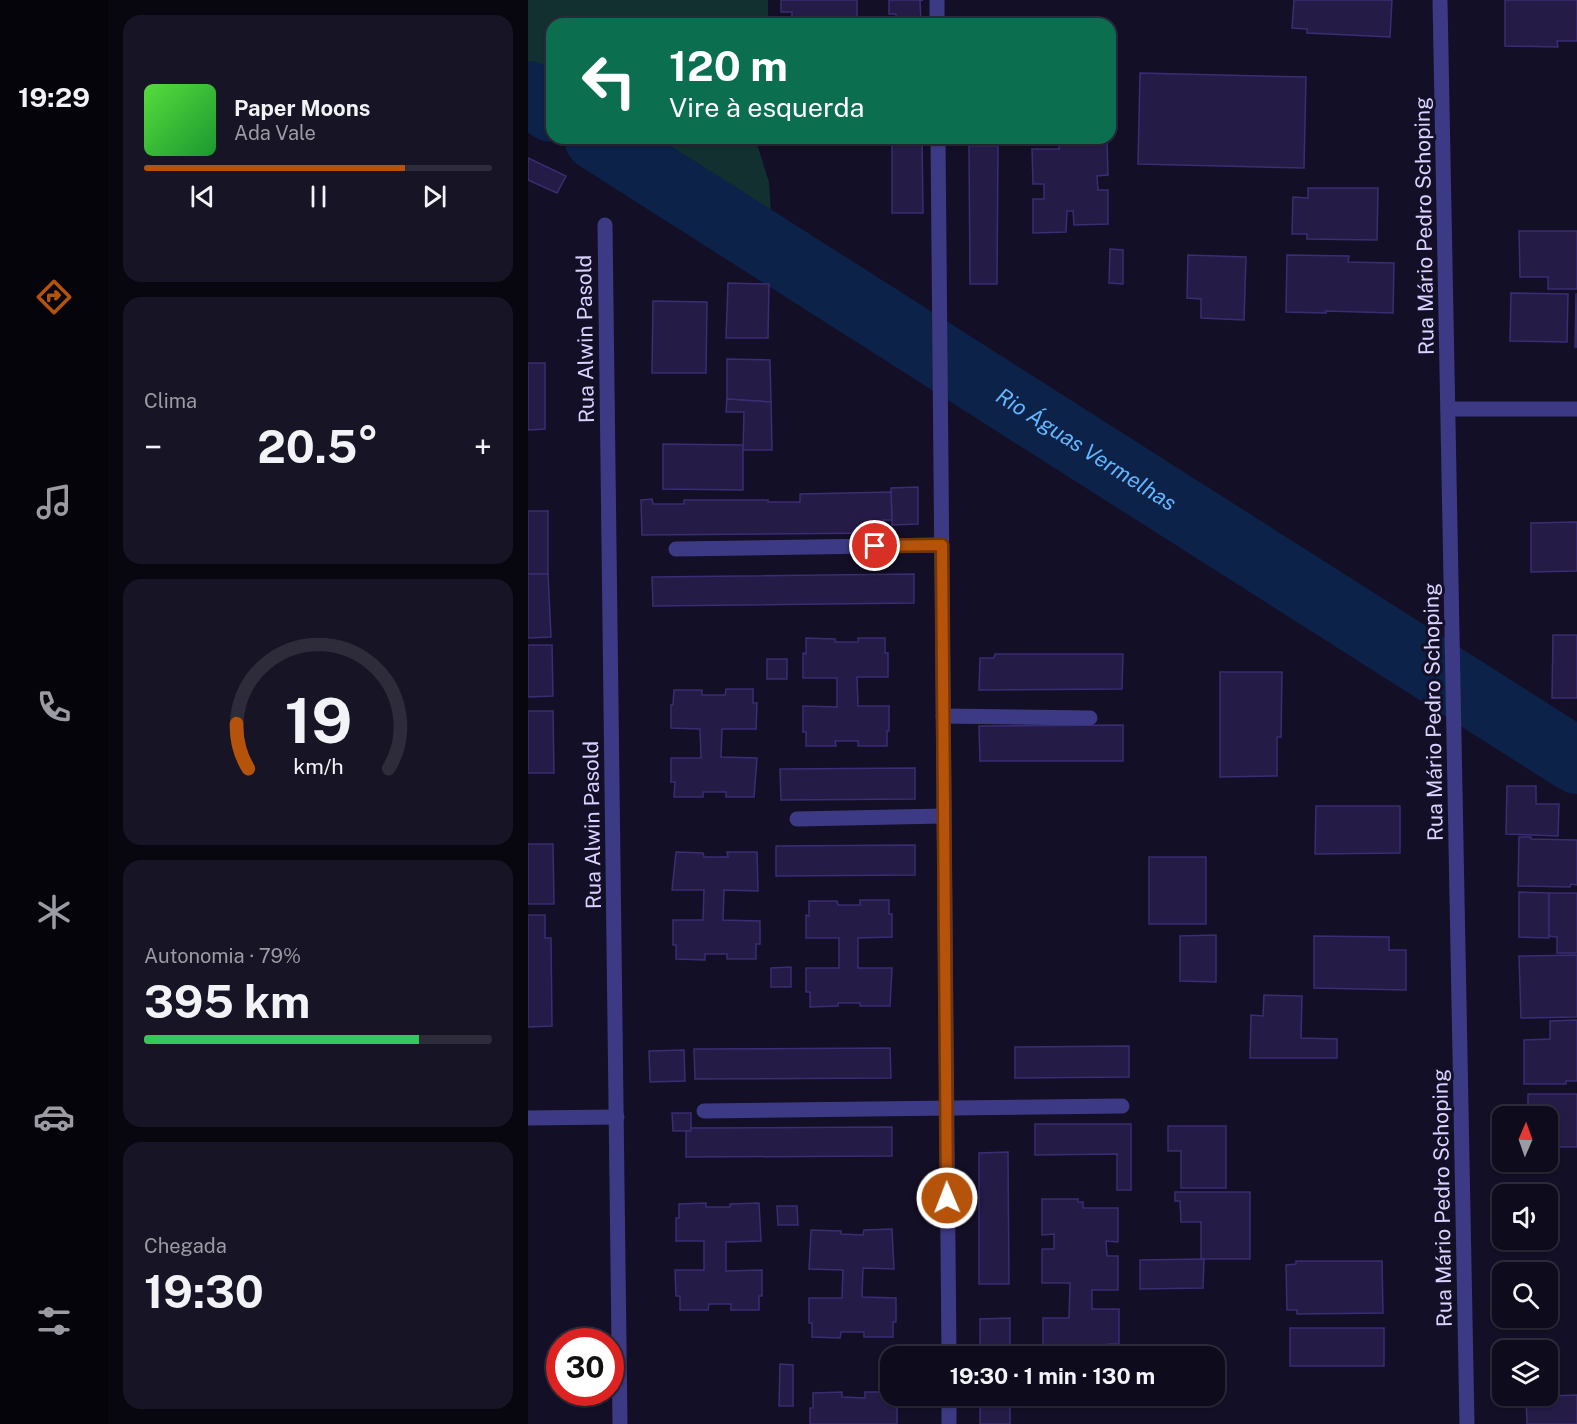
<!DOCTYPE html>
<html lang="pt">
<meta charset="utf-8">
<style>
:root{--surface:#0e0b1c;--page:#171425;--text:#f1f3f6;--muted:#9b9ba3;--line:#2e2b3b;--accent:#b45309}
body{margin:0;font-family:"Public Sans",sans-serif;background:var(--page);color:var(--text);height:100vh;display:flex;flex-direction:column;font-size:22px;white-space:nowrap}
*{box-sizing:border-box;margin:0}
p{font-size:20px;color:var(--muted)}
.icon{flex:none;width:33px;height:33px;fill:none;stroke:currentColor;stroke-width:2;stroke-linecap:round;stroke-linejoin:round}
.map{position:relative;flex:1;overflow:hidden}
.drawer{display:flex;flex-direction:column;gap:15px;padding:15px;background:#08060f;width:420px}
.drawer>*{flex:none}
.top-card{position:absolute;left:18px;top:18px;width:570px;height:126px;border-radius:18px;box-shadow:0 2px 4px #0004,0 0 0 2px var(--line);background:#0b6e4f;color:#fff;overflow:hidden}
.needle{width:39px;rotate:2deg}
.fabs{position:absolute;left:964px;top:1106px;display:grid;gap:12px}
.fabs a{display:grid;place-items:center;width:66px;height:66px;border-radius:12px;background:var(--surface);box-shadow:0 2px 4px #0004,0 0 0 2px var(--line);font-size:30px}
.speed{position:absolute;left:18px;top:1328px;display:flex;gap:12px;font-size:30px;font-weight:700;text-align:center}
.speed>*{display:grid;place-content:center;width:78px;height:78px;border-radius:50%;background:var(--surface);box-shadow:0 2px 4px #0004,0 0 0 2px var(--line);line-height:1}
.speed .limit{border:9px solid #d22;background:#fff;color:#111}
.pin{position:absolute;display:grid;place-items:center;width:51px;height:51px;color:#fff;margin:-26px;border:3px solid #fff;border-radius:50%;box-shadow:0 2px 6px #0007}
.me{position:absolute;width:66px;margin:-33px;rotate:359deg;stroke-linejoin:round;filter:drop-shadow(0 0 4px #0008)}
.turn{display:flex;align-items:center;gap:21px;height:126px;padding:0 24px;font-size:27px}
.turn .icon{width:78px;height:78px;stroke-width:2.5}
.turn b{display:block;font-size:42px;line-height:51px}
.big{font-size:45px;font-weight:700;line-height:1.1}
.drawer .tile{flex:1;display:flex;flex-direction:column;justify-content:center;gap:9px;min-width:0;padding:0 21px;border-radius:18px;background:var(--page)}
.drawer .dial{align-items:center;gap:0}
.dial svg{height:156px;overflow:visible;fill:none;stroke:var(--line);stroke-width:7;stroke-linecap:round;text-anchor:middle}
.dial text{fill:var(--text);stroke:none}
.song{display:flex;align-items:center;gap:18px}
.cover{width:72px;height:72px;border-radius:9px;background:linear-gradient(135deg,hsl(110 70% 55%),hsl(130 70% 35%))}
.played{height:6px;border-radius:3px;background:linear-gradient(90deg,var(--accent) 75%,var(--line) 75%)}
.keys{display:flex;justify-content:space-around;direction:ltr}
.heat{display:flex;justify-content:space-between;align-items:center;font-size:33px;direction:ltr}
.charge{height:9px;border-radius:4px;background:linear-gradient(90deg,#34c759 79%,var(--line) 0)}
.trip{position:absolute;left:352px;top:1346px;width:345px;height:60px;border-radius:18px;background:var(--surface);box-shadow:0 2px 4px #0004,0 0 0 2px var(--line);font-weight:700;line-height:60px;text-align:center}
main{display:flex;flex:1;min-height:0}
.dock{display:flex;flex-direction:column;width:108px;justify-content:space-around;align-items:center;background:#06040b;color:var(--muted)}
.dock .icon{width:42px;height:42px}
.dock .on{color:var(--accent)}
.dock b{font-size:27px;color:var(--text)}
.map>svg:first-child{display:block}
.green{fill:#12302f}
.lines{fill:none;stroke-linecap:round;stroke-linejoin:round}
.river{stroke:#0c2248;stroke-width:66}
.building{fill:#241b47;stroke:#3b2d73;stroke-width:1.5}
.minor{stroke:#3d3a85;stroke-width:15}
.route-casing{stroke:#753606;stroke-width:15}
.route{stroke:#b45309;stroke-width:10}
.labels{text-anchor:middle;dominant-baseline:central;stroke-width:6;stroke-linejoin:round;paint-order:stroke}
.street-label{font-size:21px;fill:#d9d4ff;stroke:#130f26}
.water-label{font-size:22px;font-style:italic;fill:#62b6ff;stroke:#130f26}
</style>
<main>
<nav class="dock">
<b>19:29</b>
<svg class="icon on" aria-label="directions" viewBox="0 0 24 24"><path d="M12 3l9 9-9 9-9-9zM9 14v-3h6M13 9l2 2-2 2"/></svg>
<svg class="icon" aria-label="music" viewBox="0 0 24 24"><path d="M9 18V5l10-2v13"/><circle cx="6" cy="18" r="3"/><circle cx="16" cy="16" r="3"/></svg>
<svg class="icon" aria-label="phone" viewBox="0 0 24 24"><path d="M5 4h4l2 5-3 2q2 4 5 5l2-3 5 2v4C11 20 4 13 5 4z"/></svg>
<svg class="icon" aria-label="climate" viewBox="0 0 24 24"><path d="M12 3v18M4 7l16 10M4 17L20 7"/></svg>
<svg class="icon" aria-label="car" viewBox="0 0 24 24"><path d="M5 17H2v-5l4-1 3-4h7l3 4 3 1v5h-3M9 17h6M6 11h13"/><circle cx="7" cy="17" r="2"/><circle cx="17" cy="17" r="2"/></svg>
<svg class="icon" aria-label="filters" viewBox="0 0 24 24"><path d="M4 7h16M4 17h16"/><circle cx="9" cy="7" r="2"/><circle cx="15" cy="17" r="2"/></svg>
</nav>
<section class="drawer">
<div class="tile">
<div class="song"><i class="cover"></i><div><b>Paper Moons</b><p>Ada Vale</p></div></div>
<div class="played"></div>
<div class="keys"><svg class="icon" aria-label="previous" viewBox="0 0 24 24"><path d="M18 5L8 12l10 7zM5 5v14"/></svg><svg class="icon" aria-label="pause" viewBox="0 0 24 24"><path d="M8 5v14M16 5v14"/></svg><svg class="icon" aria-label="next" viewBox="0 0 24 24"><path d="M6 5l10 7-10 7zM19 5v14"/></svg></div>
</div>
<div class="tile"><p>Clima</p>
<div class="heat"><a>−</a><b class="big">20.5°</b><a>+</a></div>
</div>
<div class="tile dial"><svg viewBox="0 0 100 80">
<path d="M14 69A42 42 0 1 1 86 69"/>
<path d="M14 69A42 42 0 0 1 8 46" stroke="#b45309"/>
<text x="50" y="56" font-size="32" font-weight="700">19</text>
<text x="50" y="72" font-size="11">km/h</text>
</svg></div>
<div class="tile"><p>Autonomia · 79%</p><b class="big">395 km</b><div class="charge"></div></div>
<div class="tile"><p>Chegada</p><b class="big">19:30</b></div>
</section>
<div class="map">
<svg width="1049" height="1424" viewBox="0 0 1049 1424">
<rect width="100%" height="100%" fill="#130f26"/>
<g class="green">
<polygon points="0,0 240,0 240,24 24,24 24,127 0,111"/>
<polygon points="41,138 227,138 241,182 247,274"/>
</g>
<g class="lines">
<g class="river">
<polyline points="0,94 24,109"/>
<path id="s1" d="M69,138L1049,761"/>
</g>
</g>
<g class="building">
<polygon points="253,0 329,0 329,19 317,19 317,24 264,24 264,12 253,12"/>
<polygon points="361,0 395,0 392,1 393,24 368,24 368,14 361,14"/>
<polygon points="766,0 864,0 862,37 779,33 779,29 764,28"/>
<polygon points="977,0 1049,0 1049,41 1029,41 1030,47 977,46"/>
<polygon points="612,73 778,77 776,168 610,164"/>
<polygon points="364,138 394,138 395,213 364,213"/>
<polygon points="531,138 553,138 553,141 579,141 580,175 569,176 570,190 580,190 580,224 546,225 545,211 539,211 538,232 505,233 505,199 516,199 516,184 505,184 504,149 531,149"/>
<polygon points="441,146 470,146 469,284 442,284"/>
<polygon points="0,158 38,176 29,193 0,180"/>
<polygon points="780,188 850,188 849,240 779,239 779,234 764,234 765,197 780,198"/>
<polygon points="991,231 1049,231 1049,289 1020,289 1020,277 992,277"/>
<polygon points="582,249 595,250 595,284 581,283"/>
<polygon points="660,255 718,257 716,320 673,318 673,299 659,298"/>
<polygon points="759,255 821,256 820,262 866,263 865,313 798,311 798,313 758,312"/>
<polygon points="200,283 241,284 240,338 198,338"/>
<polygon points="983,293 1040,294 1039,342 982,341"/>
<polygon points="1048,293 1049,347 1047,347"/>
<polygon points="125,301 179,302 178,373 124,373"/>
<polygon points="199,359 242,360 243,402 199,399"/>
<polygon points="0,363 17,363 17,429 0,430"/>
<polygon points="199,399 243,402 244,450 215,450 216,412 198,412"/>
<polygon points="135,444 215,445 215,490 135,489"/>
<polygon points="390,487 390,524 364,525 363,488"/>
<polygon points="363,492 364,520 355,520 355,533 114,535 113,500 124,499 125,504 156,504 156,500 240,500 240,502 272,502 272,494"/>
<rect x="0" y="511" width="20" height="63"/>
<polygon points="1049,522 1049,571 1003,572 1003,523"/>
<polygon points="0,574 20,574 23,637 0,638"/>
<polygon points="386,574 386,603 125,606 124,577"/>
<polygon points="1025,635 1049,635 1049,698 1024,698"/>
<polygon points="278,638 307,639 307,642 330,642 330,638 357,638 357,653 360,653 360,677 329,677 330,706 361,706 361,731 359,731 359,746 330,746 330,741 307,741 308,746 278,746 278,732 275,732 275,706 309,707 309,678 275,678 275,653 278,654"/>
<polygon points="0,645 24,645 25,696 0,697"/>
<polygon points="467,654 595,654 594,689 451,690 452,658 466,658"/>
<rect x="239" y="659" width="20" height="20"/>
<polygon points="692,672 754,672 753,737 749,737 749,776 692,777"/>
<polygon points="198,689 225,689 225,703 229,703 228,729 194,729 193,757 229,758 226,797 198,797 198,792 175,792 175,797 146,797 147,782 143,782 143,758 173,758 172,729 143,728 143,705 145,705 146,690 174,690 174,695 197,695"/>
<polygon points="0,711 25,711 26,773 0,773"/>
<polygon points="595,725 595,761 452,761 451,726"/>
<polygon points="387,768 387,799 253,800 252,769"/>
<polygon points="979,786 1008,786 1008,804 1031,804 1030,836 978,834"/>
<polygon points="788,806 872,806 872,853 787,854"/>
<polygon points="991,837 1003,837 1003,839 1049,840 1049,885 1043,884 1042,887 990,886"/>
<polygon points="0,844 25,844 26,904 0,904"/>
<polygon points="387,845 387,875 248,876 248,846"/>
<polygon points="148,852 175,853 176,857 200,857 199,852 229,852 230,891 196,890 195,920 232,921 232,944 228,944 228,959 199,959 199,954 177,954 177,960 148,959 148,945 145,945 145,920 175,920 176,890 144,890"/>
<rect x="621" y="857" width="57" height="67"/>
<polygon points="991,892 1021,893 1021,938 991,937"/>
<polygon points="1021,893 1049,893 1049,953 1029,953 1029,937 1021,936"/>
<polygon points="332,900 361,900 361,914 364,914 364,937 330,938 330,968 364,968 362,1006 332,1006 332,1003 310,1003 310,1006 282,1007 282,992 278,992 278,968 311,968 311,938 278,938 278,915 281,916 281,901 309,901 310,905 332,905"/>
<polygon points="0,915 17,915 17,938 23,938 24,1026 0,1027"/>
<polygon points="688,935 688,982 652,981 652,936"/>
<polygon points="786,936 861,937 861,950 878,950 878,990 786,988"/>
<polygon points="1049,955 1049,1017 993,1018 991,956"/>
<polygon points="263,967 263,987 243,987 243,968"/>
<polygon points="736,995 774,996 773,1038 809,1039 809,1058 722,1058 723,1015 735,1016"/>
<polygon points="1049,1020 1049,1081 1038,1081 1038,1084 996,1084 996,1040 1022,1039 1022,1021"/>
<polygon points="601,1046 601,1077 487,1078 487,1047"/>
<polygon points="362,1048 363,1078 167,1079 166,1049"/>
<polygon points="156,1050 157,1081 122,1082 121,1051"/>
<polygon points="1000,1094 1049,1094 1049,1147 1020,1147 1020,1116 1000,1116"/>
<polygon points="144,1113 163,1113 163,1131 145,1131"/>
<polygon points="507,1124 603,1124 603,1190 589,1190 589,1154 507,1155"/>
<polygon points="640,1126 698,1126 698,1188 653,1188 653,1151 640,1151"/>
<polygon points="364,1127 364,1156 158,1157 158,1131 163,1131 163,1128"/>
<polygon points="480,1152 481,1284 451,1284 451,1153"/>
<polygon points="647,1192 722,1192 722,1259 673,1259 673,1222 653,1222 652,1201 647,1201"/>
<polygon points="514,1199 550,1199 550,1202 555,1202 555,1208 590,1208 590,1242 578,1241 579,1256 590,1256 590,1290 564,1290 564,1309 591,1309 591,1344 580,1344 580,1356 527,1356 527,1353 515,1353 515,1318 541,1318 542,1283 514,1283 514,1249 526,1249 526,1234 514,1235"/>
<polygon points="178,1203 178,1207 202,1207 202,1204 231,1203 233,1241 198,1242 198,1271 234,1270 234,1296 231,1296 231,1310 203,1310 203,1304 181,1304 180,1310 152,1310 152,1296 148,1296 147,1270 176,1270 176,1241 148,1241 148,1218 151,1218 151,1204"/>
<polygon points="249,1206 269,1206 270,1225 250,1225"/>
<polygon points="364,1229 366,1269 335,1268 334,1297 368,1298 368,1322 365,1322 365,1337 336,1337 336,1332 313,1332 312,1338 284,1337 284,1323 281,1323 281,1298 314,1298 315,1270 281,1269 283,1230 313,1231 313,1234 335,1235 336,1230"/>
<polygon points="676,1259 675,1288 612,1289 612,1260"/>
<polygon points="768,1261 854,1261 855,1313 769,1314 769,1310 759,1310 758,1265 768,1264"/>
<polygon points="482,1318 482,1356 452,1356 452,1319"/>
<rect x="762" y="1328" width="94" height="38"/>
<polygon points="252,1364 265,1365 265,1406 251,1406"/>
<polygon points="314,1392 314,1397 337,1398 337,1392 363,1392 363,1395 366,1395 366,1407 369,1407 369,1424 282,1424 282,1408 285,1408 285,1393"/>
<polygon points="1020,1392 1023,1392 1022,1396 1049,1395 1049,1424 999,1424 998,1395 1020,1395"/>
<rect x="452" y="1395" width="30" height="29"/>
<rect x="516" y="1395" width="35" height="7"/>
</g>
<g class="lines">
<g class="minor">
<polyline points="409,0 409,24"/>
<polyline points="912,0 939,1424"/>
<polyline points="410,138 421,1356"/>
<polyline points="77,225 92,1424"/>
<polyline points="920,409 1049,409"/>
<polyline points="148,549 414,545"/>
<polyline points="415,716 562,718"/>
<polyline points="269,819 416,816"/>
<polyline points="176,1111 594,1106"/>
<polyline points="0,1118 89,1117"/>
<polyline points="421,1395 421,1424"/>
</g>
</g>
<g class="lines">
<g class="route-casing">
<polyline id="route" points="347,546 414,545 419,1198"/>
</g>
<use href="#route" class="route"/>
</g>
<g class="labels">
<g class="street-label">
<text transform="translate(896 226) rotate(-91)">Rua Mário Pedro Schoping</text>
<text transform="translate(57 339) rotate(-91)">Rua Alwin Pasold</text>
<text transform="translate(905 712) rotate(-91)">Rua Mário Pedro Schoping</text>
<text transform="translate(64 825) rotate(-91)">Rua Alwin Pasold</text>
<text transform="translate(914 1198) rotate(-91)">Rua Mário Pedro Schoping</text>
</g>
<g class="water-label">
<text stroke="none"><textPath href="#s1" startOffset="580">Rio Águas Vermelhas</textPath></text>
</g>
</g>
</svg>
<div class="fabs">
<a><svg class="needle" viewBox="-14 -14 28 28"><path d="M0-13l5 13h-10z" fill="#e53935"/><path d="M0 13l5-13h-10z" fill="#9b9ba3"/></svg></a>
<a><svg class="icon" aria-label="sound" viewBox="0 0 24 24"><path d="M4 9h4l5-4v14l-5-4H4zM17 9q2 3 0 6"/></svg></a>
<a><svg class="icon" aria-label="search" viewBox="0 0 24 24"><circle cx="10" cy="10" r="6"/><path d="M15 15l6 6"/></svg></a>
<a><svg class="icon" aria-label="layers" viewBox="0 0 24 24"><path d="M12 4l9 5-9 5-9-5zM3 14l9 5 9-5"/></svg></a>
</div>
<div class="speed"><div class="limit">30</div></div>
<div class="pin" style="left:347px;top:546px;background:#d93025"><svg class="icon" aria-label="arrive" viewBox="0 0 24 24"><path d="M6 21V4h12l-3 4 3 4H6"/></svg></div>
<svg class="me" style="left:419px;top:1198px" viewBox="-20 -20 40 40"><circle r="17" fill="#b45309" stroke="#fff" stroke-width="3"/><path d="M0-11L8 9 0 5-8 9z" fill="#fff"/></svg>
<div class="trip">19:30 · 1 min · 130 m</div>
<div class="top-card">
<div class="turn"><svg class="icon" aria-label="left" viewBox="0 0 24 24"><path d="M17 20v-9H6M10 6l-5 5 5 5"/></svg><div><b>120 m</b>Vire à esquerda</div></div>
</div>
</div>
</main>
